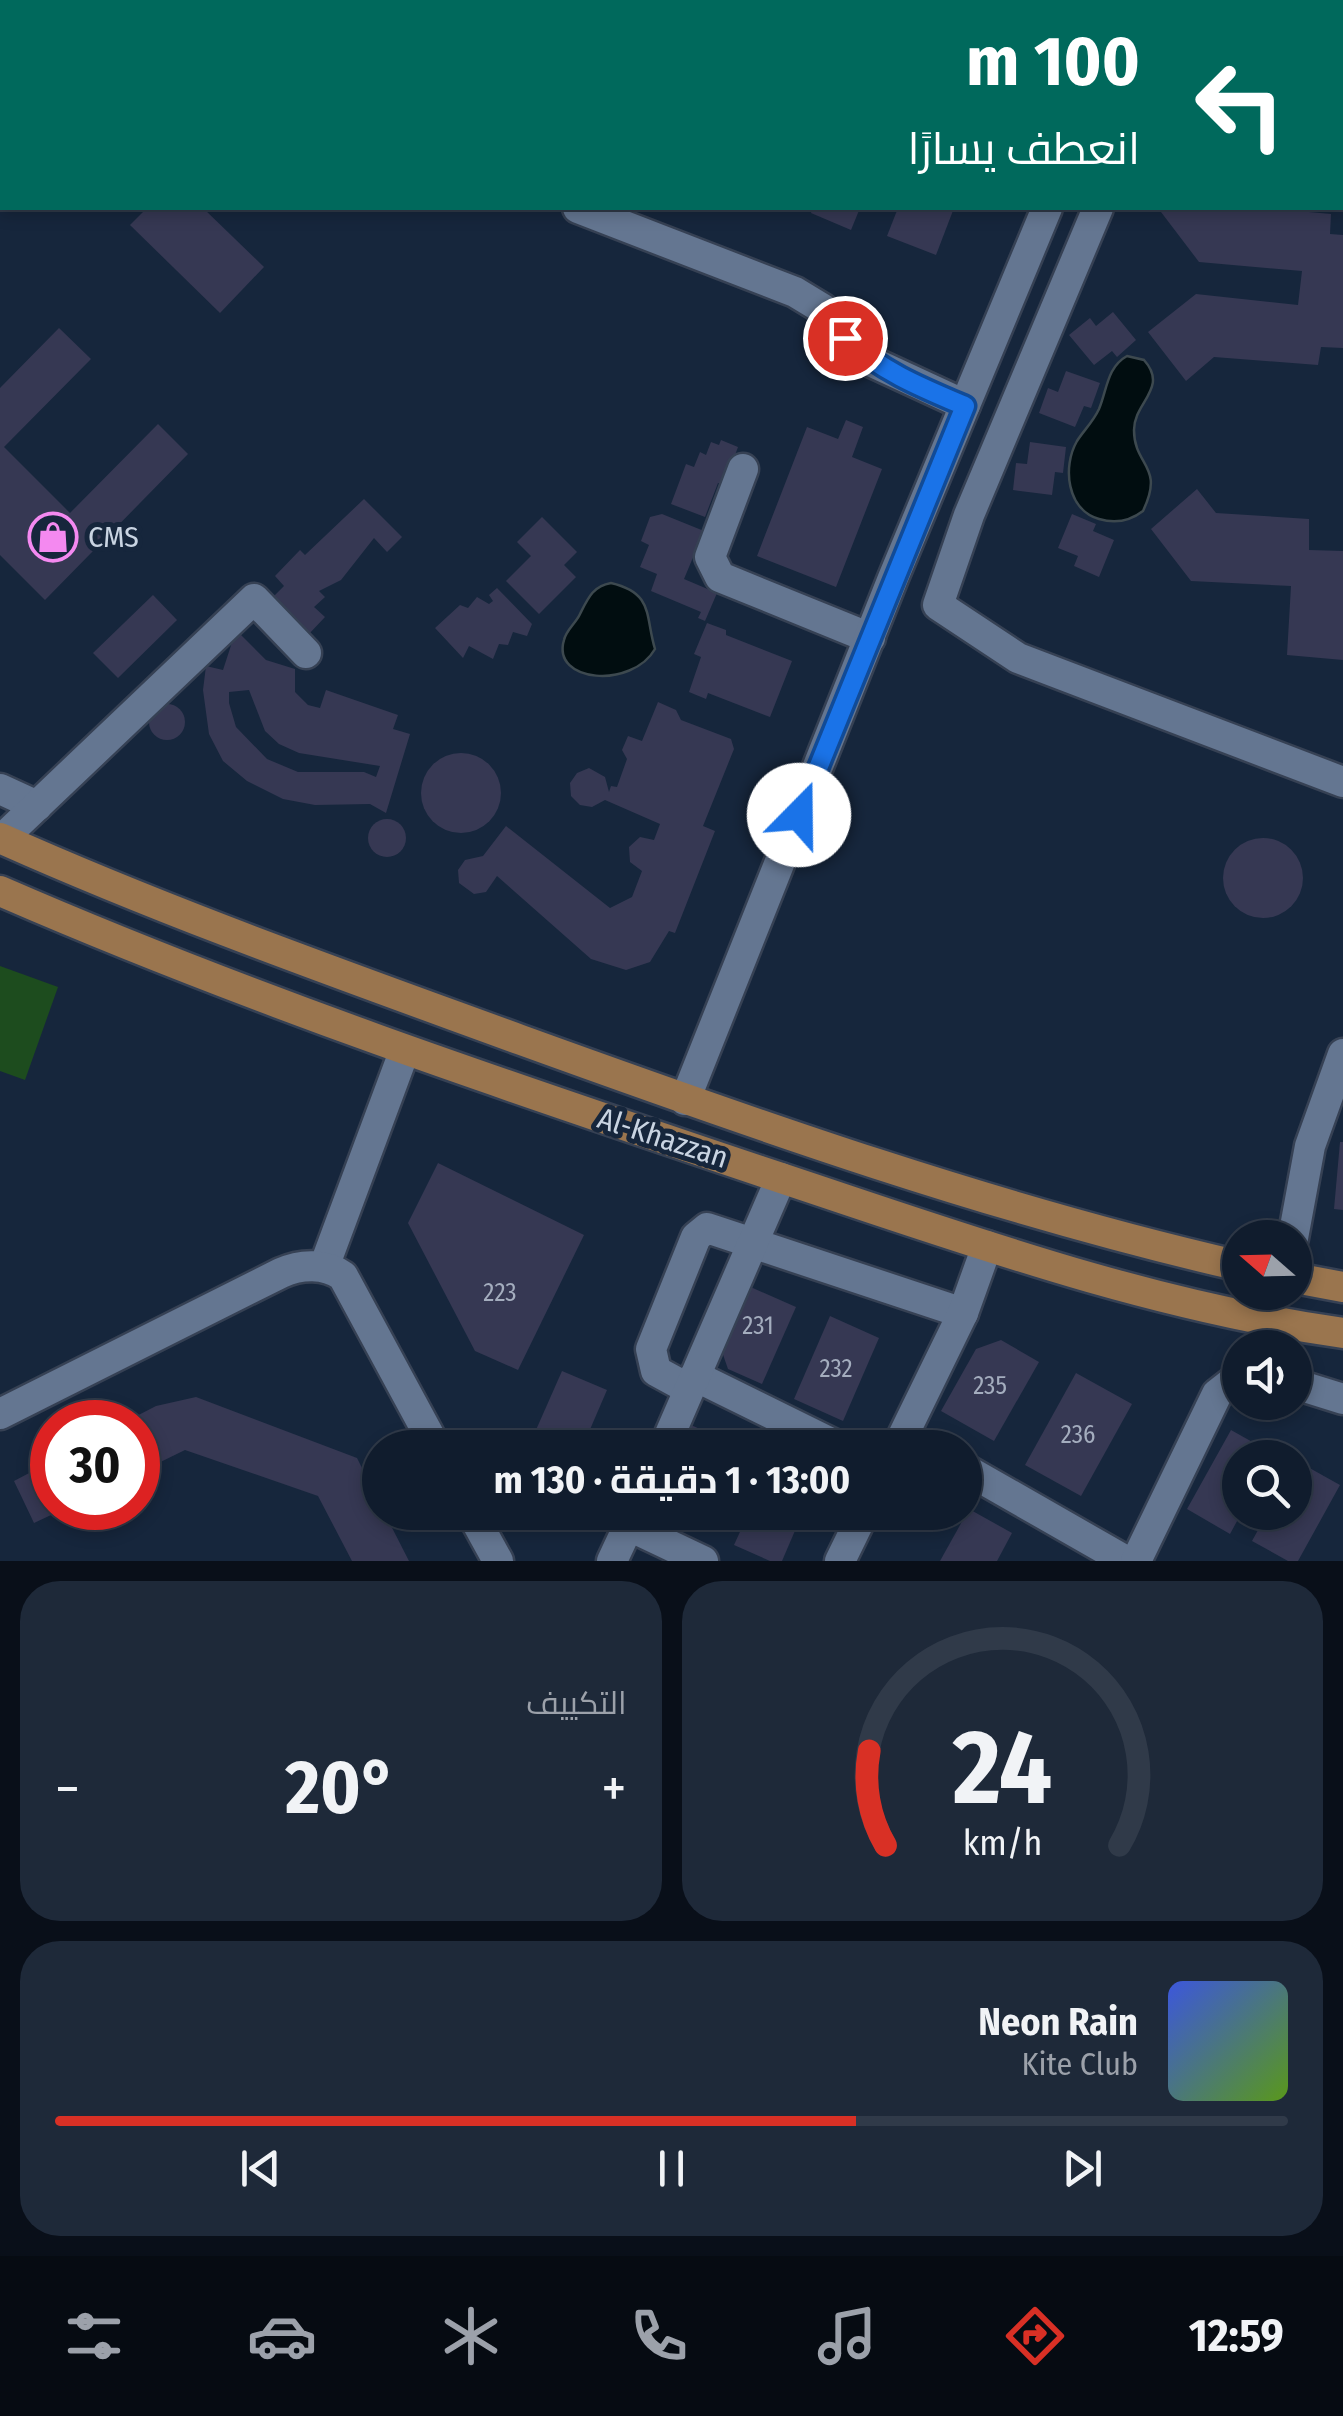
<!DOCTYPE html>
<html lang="ar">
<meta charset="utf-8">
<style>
:root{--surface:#101c2d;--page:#1e2939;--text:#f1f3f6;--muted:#9ca1aa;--line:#303a49;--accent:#d93025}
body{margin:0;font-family:"Fira Sans Condensed",Cairo,sans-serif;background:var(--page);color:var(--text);direction:rtl;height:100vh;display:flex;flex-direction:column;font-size:38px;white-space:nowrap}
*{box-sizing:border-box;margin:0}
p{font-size:32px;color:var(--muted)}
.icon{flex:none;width:55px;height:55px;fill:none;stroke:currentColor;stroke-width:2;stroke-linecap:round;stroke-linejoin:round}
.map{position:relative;height:1561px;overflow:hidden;direction:ltr}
.details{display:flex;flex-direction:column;gap:20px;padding:20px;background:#090f19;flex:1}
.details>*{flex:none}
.top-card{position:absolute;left:0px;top:0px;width:1345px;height:210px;box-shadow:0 5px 15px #0003,0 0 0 2px var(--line);direction:rtl;background:#00695c;color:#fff;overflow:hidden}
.needle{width:65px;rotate:290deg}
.fabs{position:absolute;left:1222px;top:1220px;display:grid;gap:20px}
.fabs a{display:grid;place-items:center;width:90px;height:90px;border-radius:50%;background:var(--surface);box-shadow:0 5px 15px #0003,0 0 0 2px var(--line);font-size:50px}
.speed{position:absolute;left:30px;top:1400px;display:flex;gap:20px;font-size:50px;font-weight:700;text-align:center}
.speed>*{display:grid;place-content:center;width:130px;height:130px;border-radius:50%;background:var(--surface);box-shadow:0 5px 15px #0003,0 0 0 2px var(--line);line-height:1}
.speed .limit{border:15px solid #d22;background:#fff;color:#111}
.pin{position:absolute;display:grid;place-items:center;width:85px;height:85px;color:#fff;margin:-42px;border:5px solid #fff;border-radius:50%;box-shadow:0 2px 10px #0007}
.me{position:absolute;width:110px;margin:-55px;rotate:22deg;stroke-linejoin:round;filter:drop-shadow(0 0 8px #0008)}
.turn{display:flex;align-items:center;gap:35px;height:210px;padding:0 40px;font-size:45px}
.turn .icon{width:130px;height:130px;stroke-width:2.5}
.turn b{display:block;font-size:70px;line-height:85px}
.big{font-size:75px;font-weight:700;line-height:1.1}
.details .widget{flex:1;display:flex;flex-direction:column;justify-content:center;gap:15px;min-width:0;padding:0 35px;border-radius:40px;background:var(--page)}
.details .dial{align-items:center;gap:0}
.dial svg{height:260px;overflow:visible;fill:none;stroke:var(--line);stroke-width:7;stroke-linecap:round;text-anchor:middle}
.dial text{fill:var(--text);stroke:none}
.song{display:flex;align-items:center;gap:30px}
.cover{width:120px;height:120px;border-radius:15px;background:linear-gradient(135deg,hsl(230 70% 55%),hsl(90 70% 35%))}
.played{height:10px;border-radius:5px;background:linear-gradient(90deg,var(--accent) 65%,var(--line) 65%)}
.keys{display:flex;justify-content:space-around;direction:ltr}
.heat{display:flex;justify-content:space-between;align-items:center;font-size:55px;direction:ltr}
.details .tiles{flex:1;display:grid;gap:20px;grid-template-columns:1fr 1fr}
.widget:last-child{grid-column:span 2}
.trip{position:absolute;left:362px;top:1430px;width:620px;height:100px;border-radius:50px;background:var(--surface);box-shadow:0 5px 15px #0003,0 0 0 2px var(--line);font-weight:700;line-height:100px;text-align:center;direction:rtl}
.tab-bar{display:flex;height:160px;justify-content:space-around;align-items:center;background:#060b12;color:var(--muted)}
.tab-bar .icon{width:70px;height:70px}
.tab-bar .active{color:var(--accent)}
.tab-bar b{font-size:45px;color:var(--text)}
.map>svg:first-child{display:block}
.green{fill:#1d4c1e}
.water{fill:#010d10;stroke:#3d494f;stroke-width:2.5}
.building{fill:#363853;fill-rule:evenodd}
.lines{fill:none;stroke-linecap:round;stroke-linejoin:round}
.minor-casing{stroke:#364154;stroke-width:35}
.major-casing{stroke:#364154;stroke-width:35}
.minor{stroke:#647691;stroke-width:30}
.major{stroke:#9a754e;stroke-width:30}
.route-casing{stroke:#114b97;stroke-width:25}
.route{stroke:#1a73e8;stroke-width:18}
.labels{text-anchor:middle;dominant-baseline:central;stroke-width:10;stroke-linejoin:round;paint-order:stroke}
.number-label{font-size:25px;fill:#a4adbe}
.poi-label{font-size:30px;fill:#c9d4e2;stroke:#16263c;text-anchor:start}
.street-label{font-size:30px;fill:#c9d4e2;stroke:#16263c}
</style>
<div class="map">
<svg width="1343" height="1561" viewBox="0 0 1343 1561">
<rect width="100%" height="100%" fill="#16263c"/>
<polygon class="green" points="0,966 58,987 25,1080 0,1071"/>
<g class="water">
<path d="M1127,356L1144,360C1169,388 1134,402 1134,430C1134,467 1165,465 1143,511C1130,521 1116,524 1099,519C1067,510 1062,467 1077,441C1084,430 1093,422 1099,409C1107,390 1107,367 1127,356Z"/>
<path d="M611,583C654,593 645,616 655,649C632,689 551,683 564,640C566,630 576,623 580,614C588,598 593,586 611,583Z"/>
</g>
<g class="building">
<polygon points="147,208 203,208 264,267 220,313 130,225"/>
<polygon points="813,208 860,208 851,230 811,213"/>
<polygon points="898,208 954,208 936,255 887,236"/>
<polygon points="1166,208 1265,208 1331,214 1330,234 1343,235 1343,348 1321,347 1318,365 1214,357 1186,381 1148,332 1196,294 1298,305 1302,271 1199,262 1161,212"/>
<polygon points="1113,312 1136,340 1117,357 1112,351 1094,365 1069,335 1090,318 1096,326"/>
<polygon points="59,328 91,359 4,447 70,513 158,424 188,454 45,600 0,555 0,388"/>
<polygon points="1066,371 1100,383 1091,408 1084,406 1075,427 1039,413 1048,388 1058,392"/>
<polygon points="846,420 863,427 852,457 882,469 836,587 757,556 807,427 838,439"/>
<polygon points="721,440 738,447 724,485 718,483 705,517 671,504 686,464 694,467 700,452 706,455 711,442 719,445"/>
<polygon points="1030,442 1066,447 1063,473 1055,472 1052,495 1013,490 1016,463 1027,464"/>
<polygon points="1197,489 1216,513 1309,519 1309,550 1343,551 1343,660 1287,655 1291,586 1191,581 1151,529"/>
<polygon points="364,499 402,537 387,552 374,538 341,580 319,591 325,597 314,607 325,617 308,635 273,597 284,586 275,576 300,550 305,555"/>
<polygon points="662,514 704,531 684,579 717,593 705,621 698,618 701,612 651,591 657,574 640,567 649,545 641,541 650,517"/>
<polygon points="1072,514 1096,524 1093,531 1114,540 1099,577 1074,566 1078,556 1058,548"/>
<polygon points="542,517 577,552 564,565 576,577 539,614 506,581 531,556 517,542"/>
<polygon points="497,588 532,624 527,636 513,632 508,645 499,644 493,659 469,646 463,658 435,628 460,605 468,608 477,597 489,604 493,601 489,595"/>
<polygon points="153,595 177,620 118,678 93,653"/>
<polygon points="707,623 726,630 726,635 792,661 770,717 708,693 706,699 689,692 701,657 694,654"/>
<path d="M236,630L266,660L295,669V692L308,705L320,708L326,690L398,715L393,729L410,734L386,813L370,804L315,805L283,799L247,781L223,761L209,734L203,690L206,666L223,670ZM249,690L265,731L279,744L299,753L380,766L376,777L364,772H298L267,759L236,727L229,703V692Z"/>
<polygon points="658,702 676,710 681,720 731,739 734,749 703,826 715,831 675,933 669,931 650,962 626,970 591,959 497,876 486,892 474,894 459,883 458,870 465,860 483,856 506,826 610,908 632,897 642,871 630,862 629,847 640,837 654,840 660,824 605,800 592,807 580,805 571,796 570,783 577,773 589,768 605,777 609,792 611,786 617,787 627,759 622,750 628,736 642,741"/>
<circle cx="167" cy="722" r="18"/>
<circle cx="461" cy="793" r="40"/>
<circle cx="387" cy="838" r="19"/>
<circle cx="1263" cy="878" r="40"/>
<polygon points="1340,1142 1343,1142 1343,1210 1334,1209"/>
<polygon points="438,1163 584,1235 518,1370 475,1351 408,1223"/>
<polygon points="746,1285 796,1307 762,1384 728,1369 720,1346"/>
<polygon points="830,1316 879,1338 843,1421 794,1399"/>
<polygon points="1001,1340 1039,1362 994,1441 941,1411 976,1349"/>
<polygon points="562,1371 607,1390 582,1448 528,1448"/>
<polygon points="1076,1373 1132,1404 1081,1496 1025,1465"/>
<polygon points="196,1397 357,1458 380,1504 380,1512 384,1512 409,1561 352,1561 318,1496 185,1450 138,1473 138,1422 125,1422 156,1406"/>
<polygon points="691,1425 742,1448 681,1448"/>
<polygon points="1231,1430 1274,1454 1272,1458 1240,1458 1242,1512 1230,1534 1187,1509"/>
<polygon points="52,1461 52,1508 66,1508 34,1523 14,1481"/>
<polygon points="1297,1461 1340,1485 1298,1561 1288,1561 1252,1541 1268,1512 1295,1512"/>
<polygon points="969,1509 1012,1533 997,1561 940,1561"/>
<polygon points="664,1512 707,1512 700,1529"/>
<polygon points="749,1512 803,1512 782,1561 770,1561 734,1545"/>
</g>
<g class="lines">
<g class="minor-casing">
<g id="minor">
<polyline points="422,2 423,0"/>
<polyline points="1131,2 1132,0"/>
<polyline points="1187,2 1188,0"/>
<polyline points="578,208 795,292 823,309 872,362 965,405"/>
<polyline points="1098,208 969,515 938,605 1018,658 1343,782"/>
<polyline points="743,469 710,557 720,577 870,638"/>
<polyline points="0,789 37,806"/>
<polyline points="2,839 254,599 306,653"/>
<polyline points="685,1100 893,578 1047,208"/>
<polyline points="1293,1238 1310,1146 1343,1054"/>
<polyline points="324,1267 404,1052"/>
<polyline points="695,1376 841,1448"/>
<polyline points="1295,1384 1343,1399"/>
<polyline points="689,1389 656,1371 651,1349 696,1237 707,1228 963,1313"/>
<path d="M0,1414L281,1273C301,1264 325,1263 343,1276L436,1448"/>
<polyline points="664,1448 781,1178"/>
<polyline points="897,1448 963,1313 987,1246"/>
<polyline points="965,1469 1126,1561"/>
<polyline points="471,1512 498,1561"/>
<polyline points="629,1526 703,1561"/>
<polyline points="612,1561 635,1512"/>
<polyline points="840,1561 864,1512"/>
<polyline points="1136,1561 1217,1394 1240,1376"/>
</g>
</g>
<g class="major-casing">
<g id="major">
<path d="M0,838C170,914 346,976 521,1040C756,1125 996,1210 1240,1266"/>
<path d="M0,891C248,999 504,1085 760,1171C951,1234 1143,1305 1343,1333"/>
<polyline points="1295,1278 1343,1287"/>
</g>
</g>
<use href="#minor" class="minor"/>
<use href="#major" class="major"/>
</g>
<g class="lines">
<g class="route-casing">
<path id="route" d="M799,815L965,406C920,387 881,371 845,338"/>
</g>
<use href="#route" class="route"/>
</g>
<defs>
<g id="shop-ring" transform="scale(2.5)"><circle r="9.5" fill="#16263c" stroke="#f489f0" stroke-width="1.5"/><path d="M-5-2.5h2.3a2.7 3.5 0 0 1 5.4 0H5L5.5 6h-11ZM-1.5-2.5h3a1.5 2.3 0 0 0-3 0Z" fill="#f489f0"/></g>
</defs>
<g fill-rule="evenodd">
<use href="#shop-ring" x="53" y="537"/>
</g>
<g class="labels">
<g class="number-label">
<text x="500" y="1293">223</text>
<text x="758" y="1326">231</text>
<text x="836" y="1369">232</text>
<text x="990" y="1386">235</text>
<text x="1078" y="1435">236</text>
</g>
<g class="poi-label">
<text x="88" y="537">CMS</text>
</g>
<g class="street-label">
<text transform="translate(663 1138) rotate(18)">Al-Khazzan</text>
</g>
</g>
</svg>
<div class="fabs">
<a><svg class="needle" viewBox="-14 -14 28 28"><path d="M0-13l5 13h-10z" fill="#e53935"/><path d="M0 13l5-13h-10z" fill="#9ca1aa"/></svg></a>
<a><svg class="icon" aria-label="sound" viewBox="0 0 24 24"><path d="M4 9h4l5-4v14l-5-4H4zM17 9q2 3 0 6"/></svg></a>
<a><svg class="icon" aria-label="search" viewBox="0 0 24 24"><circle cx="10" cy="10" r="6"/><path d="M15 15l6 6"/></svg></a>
</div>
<div class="speed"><div class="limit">30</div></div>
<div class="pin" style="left:845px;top:338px;background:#d93025"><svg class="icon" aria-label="arrive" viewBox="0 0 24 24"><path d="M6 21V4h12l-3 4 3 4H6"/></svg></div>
<svg class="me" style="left:799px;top:815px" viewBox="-20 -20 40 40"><circle r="19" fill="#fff"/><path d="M0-13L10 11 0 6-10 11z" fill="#1a73e8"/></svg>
<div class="trip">13:00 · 1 دقيقة · 130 m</div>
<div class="top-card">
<div class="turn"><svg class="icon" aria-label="left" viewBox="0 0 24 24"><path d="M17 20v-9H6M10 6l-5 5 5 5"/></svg><div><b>100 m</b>انعطف يسارًا</div></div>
</div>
</div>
<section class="details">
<div class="tiles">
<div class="widget dial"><svg viewBox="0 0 100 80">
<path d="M14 69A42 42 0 1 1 86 69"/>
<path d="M14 69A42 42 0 0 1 9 40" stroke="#d93025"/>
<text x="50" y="56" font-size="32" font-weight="700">24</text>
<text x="50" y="72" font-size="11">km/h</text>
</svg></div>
<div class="widget"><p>التكييف</p>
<div class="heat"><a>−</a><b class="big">20°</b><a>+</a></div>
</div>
<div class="widget">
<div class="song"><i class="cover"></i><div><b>Neon Rain</b><p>Kite Club</p></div></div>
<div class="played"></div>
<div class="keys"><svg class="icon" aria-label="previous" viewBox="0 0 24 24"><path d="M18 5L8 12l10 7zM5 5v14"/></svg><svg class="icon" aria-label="pause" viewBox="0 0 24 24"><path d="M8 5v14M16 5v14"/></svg><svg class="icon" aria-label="next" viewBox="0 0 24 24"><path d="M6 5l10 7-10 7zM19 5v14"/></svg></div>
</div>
</div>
</section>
<nav class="tab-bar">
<b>12:59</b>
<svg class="icon active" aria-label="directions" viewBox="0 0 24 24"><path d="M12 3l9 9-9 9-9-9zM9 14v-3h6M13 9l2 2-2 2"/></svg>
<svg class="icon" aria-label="music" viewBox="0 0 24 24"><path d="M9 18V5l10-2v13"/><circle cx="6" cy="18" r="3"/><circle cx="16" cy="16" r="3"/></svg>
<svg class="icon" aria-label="phone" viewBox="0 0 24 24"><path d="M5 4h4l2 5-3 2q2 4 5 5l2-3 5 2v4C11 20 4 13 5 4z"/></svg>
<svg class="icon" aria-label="climate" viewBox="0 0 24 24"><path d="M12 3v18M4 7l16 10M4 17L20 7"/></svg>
<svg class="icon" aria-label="car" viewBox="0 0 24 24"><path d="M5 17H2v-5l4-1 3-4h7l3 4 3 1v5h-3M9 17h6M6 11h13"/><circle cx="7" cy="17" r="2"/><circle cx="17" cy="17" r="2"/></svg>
<svg class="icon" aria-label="filters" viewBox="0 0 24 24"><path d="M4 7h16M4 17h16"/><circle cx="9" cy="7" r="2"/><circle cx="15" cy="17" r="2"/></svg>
</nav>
